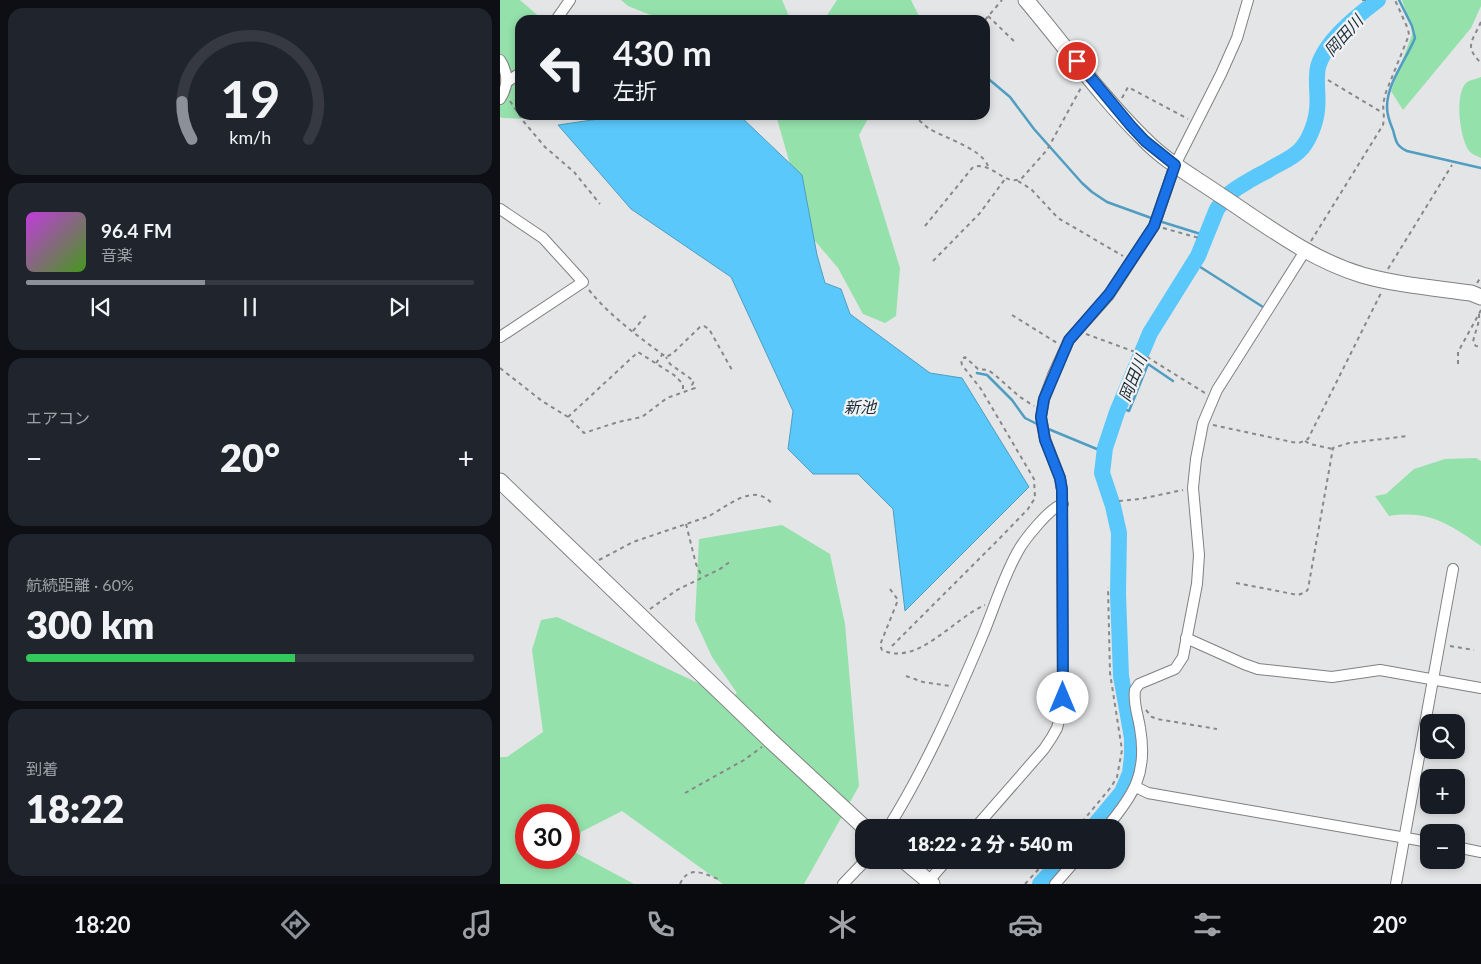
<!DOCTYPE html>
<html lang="ja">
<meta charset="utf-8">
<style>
:root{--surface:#171b24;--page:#20242c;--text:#f1f3f6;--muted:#9ea1a6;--line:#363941;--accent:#8c9099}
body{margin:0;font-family:Lato,"Noto Sans JP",sans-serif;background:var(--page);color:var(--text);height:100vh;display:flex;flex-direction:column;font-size:19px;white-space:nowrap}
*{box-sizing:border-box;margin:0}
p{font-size:16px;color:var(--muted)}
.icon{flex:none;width:28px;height:28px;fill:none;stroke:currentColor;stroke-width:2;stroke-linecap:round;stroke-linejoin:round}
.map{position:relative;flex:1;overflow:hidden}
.sheet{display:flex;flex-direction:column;gap:8px;padding:8px;background:#0d0f14;width:500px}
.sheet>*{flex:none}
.hud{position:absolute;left:15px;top:15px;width:475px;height:105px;border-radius:15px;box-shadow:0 2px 8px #0003;background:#171b24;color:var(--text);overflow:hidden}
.controls{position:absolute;left:920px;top:714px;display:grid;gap:10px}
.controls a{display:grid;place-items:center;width:45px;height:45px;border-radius:10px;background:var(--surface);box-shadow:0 2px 8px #0003;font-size:25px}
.speed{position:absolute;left:15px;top:804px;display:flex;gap:10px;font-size:25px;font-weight:700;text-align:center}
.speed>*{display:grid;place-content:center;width:65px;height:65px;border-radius:50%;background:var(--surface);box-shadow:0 2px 8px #0003;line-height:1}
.speed .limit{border:8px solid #d22;background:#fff;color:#111}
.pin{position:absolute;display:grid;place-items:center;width:42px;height:42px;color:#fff;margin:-21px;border:2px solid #fff;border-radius:50%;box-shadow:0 1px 5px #0007}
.me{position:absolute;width:55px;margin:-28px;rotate:0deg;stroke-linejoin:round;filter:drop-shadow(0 0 4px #0008)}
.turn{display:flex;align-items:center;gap:18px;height:105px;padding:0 15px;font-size:22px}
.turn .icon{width:65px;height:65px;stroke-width:2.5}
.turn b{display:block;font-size:35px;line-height:42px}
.big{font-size:38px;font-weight:800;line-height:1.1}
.sheet .card{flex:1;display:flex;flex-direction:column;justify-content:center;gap:8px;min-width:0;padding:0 18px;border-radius:15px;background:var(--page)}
.sheet .dial{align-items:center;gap:0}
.dial svg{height:130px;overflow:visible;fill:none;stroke:var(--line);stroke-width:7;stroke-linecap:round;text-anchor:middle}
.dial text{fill:var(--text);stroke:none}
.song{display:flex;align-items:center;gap:15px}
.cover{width:60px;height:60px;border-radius:8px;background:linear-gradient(135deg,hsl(290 70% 55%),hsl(100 70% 35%))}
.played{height:5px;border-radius:2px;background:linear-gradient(90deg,var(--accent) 40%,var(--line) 40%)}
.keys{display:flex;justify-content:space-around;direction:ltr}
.heat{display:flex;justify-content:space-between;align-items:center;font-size:28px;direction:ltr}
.charge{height:8px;border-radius:4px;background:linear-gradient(90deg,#34c759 60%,var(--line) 0)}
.trip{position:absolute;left:355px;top:819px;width:270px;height:50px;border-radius:15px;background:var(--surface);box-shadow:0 2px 8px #0003;font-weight:800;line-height:50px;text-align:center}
.tab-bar{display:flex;height:80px;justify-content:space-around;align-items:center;background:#090b0e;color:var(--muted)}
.tab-bar .icon{width:35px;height:35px}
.tab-bar .on{color:var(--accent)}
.tab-bar b{font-size:22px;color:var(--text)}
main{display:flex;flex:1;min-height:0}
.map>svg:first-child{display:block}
.green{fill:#94e1ab;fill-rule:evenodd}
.water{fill:#5ac8fb;stroke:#509dc1}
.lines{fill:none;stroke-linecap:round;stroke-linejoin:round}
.stream{stroke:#509dc1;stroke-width:2.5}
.river{stroke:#5ac8fb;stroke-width:16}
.street-casing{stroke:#808082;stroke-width:12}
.secondary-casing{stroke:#808082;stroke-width:17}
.path{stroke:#88888a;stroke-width:2;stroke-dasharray:4 4;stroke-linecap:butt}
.street{stroke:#fff;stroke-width:10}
.secondary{stroke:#fff;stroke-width:15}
.route-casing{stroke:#114b97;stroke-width:12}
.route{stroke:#1a73e8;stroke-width:9}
.labels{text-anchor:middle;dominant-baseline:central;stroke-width:4.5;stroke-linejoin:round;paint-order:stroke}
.water-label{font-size:16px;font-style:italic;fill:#192c36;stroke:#f2f2f4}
</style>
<main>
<section class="sheet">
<div class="card dial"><svg viewBox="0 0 100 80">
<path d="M14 69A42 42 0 1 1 86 69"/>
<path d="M14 69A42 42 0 0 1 8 46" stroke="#8c9099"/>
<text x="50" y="56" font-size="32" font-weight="700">19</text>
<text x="50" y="72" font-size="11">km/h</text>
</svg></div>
<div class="card">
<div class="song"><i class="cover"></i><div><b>96.4 FM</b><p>音楽</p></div></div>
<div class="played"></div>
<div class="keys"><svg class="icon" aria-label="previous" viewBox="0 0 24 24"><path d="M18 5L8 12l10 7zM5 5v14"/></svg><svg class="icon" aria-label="pause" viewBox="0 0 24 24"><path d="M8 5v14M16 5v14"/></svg><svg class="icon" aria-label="next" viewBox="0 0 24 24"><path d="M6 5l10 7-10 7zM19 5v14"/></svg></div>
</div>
<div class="card"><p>エアコン</p>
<div class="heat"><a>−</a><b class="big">20°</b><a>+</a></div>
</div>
<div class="card"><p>航続距離 · 60%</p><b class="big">300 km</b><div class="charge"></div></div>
<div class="card"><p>到着</p><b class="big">18:22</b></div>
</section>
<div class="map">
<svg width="981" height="884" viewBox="0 0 981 884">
<rect width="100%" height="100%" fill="#e4e5e7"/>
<g class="green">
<polygon points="0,0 20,0 43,20 20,20 20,115 43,115 30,119 3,118 0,117"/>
<polygon points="121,0 282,0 289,16 295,20 163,20 128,6"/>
<polygon points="337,0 411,0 421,20 324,20"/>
<polygon points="902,0 981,0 981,6 971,28 903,110 891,91 913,32"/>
<path d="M981,77V158C978,156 973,155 970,152C960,141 954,95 966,83C969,80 977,79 981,77Z"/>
<polygon points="276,115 370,115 359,135 400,268 396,316 385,323 363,314 338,268 310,235"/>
<path d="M976,458L981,461V546C949,524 929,510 889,516L875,496L886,494L914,469L945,459Z"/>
<path d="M282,525L330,554L345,624L359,786L304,884H223L122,811L81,832L76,853L134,884H0V757H7L43,732L32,650L41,620L57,617L230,698L237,693L212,657L195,620L199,539ZM26,815H69V858H26Z"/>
</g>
<polygon class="water" points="126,115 239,115 302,175 317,255 325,283 341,289 350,314 430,373 462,378 529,487 405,611 393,509 358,474 313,474 288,449 293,411 231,277 131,209 58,125"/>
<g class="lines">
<g class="stream">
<path d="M899,0L912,26L915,38C906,60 887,83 887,107C887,115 890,123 893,130C896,141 896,146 907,151L981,168"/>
<polyline points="485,76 510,97 534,129 582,183 592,192 607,202 654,219"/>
<polyline points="659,221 707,236"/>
<polyline points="694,263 763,307"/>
<polyline points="477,373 487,375 512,400 525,418 539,425"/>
<polyline points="619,407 629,411 648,364 673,381"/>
<polyline points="546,428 604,452"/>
</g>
<g class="river">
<path d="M592,828L622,792L630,773L632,756V738L621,676L618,594L619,533L613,506L602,473L605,448L617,412L650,333L698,256L717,209L729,194L737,188C747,182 756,176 767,171C777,164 790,160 799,151C809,142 816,122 817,110C819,96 815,81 818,67C825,41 857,16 878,0"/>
<polyline points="540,884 562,860"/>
</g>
<g class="street-casing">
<g id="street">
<polyline points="56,20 70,0"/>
<path d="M0,60C9,74 8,87 0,99"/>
<polyline points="7,82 20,73"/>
<polyline points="0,209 43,238 83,282 0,337"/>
<polyline points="686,638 744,664 758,669 832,677 880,670 981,688"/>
<polyline points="636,787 648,793 929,842"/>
<path d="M388,828C426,767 454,703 482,637C493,611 503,578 517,553C523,541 550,507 563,504"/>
<polyline points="475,828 544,749 552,737 557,728 561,713 563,698 562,490 560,478 545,439 541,417 544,399 553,375 569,340 609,295 654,226 675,165 721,74 737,38 748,0"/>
<path d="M606,828C634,795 648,773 640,728C638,715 633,703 635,690L639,684L675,669L683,657L697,584L699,555L693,488L696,459L703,423L717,390L805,251"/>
<polyline points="956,847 981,852"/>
<polyline points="343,884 366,860"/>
<polyline points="426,884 447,860"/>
<polyline points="555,884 576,860"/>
<polyline points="896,884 953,569"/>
</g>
</g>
<g class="secondary-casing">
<g id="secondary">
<path d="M526,0C565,46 601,97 644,139C666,162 694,177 720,195C766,225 809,259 862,275C897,285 935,288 971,293L981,297"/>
<polyline points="0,481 270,740 365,828"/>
<polyline points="403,860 432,884"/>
</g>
</g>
<g class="path">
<polyline points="862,0 868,0"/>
<polyline points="488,16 516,43"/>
<polyline points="485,20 502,0"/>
<path d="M981,22C972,42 964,46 981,63"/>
<polyline points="828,80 883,113"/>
<polyline points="622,98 628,87 688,119"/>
<polyline points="10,101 24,122 45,147 74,172 100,204"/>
<path d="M413,115C418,119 423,124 428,128C444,138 481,148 488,166"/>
<polyline points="518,181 531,189 558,218 623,256"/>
<path d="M425,226L473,167C493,161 505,188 522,178L547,150L582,86"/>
<polyline points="663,228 699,238"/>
<polyline points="811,241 883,125 884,119 883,104 886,92 909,35 908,29 895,0"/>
<polyline points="433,261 480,213 505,179"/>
<polyline points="888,269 952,165"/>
<polyline points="977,283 981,277"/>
<path d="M89,290C110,316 139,337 166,357L172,354L200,327L204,326L209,329L232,370"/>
<path d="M979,314C980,324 974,333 973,343L976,346L981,347"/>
<polyline points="512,315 557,343"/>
<polyline points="133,331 147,314"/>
<polyline points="586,334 635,352"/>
<polyline points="647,357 705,393"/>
<polyline points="156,363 162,355"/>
<polyline points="958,364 958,352 981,310"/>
<polyline points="0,368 42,401 68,417 84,433 118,422 142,417 167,398 195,388 192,385 194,381 170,364 166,357"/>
<polyline points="68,417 138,352 174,375 183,384 183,392"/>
<polyline points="713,425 792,442 799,443 808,439 882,291"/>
<polyline points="805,441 810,444 833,449"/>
<polyline points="619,501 640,499 683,490"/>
<polyline points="186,524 196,564 202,577"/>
<path d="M99,560L133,542L207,517C226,508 254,480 273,505"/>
<polyline points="736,583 798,595 806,592 808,589 833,448 849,443 908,436"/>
<path d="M390,589L398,600L380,645L382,650C417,667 454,618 485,605"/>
<polyline points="150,609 177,590 220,569 231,561"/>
<polyline points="392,646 498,540 528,509 535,498 534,479 481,389 462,365 461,360 465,357 478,369 488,370 495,375 520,397 534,406"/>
<polyline points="950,646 974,650"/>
<polyline points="406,676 423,682 450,686"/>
<polyline points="646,710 652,717 657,719 717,729"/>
<polyline points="185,793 244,760 262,747"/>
<polyline points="577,828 611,787 617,777 622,750 610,673 608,587"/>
<path d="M180,884C189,865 202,873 218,879"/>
<polyline points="525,884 547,860"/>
</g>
<use href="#street" class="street"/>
<use href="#secondary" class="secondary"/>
</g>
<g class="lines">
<g class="route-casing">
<polyline id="route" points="563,698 562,490 560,478 545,440 541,417 544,399 569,340 609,294 654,226 675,165 645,141 631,126 577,61"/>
</g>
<use href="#route" class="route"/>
</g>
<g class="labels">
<g class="water-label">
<text transform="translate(843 35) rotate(-48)">岡田川</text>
<text transform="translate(632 378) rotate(-68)">岡田川</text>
<text x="360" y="406">新池</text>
</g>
</g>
</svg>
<div class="controls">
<a><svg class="icon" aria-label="search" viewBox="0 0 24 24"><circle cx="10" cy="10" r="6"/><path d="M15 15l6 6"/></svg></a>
<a>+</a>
<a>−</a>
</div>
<div class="speed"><div class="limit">30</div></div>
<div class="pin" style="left:577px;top:61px;background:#d93025"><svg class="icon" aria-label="arrive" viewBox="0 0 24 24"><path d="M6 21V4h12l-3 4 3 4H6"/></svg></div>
<svg class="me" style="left:563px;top:698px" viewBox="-20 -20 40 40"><circle r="19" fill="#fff"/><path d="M0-13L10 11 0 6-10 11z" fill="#1a73e8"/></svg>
<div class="trip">18:22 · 2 分 · 540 m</div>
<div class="hud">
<div class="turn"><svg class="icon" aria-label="left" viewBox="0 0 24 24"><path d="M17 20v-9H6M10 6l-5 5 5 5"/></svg><div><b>430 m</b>左折</div></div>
</div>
</div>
</main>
<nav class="tab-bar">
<b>18:20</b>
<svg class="icon on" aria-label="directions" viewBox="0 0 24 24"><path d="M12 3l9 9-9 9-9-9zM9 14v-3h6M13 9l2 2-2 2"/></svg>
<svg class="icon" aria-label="music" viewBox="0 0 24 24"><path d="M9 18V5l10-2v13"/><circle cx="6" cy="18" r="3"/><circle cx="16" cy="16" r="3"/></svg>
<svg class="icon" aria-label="phone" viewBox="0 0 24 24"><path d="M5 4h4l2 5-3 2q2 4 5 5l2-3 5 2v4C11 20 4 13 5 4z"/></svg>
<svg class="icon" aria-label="climate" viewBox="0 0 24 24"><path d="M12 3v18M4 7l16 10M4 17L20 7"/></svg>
<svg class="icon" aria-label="car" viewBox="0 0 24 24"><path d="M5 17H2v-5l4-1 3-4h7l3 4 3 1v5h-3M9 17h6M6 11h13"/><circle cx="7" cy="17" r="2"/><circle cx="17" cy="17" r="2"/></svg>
<svg class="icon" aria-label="filters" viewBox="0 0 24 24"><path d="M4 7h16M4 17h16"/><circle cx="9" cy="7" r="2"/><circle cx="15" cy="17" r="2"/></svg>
<b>20°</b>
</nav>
